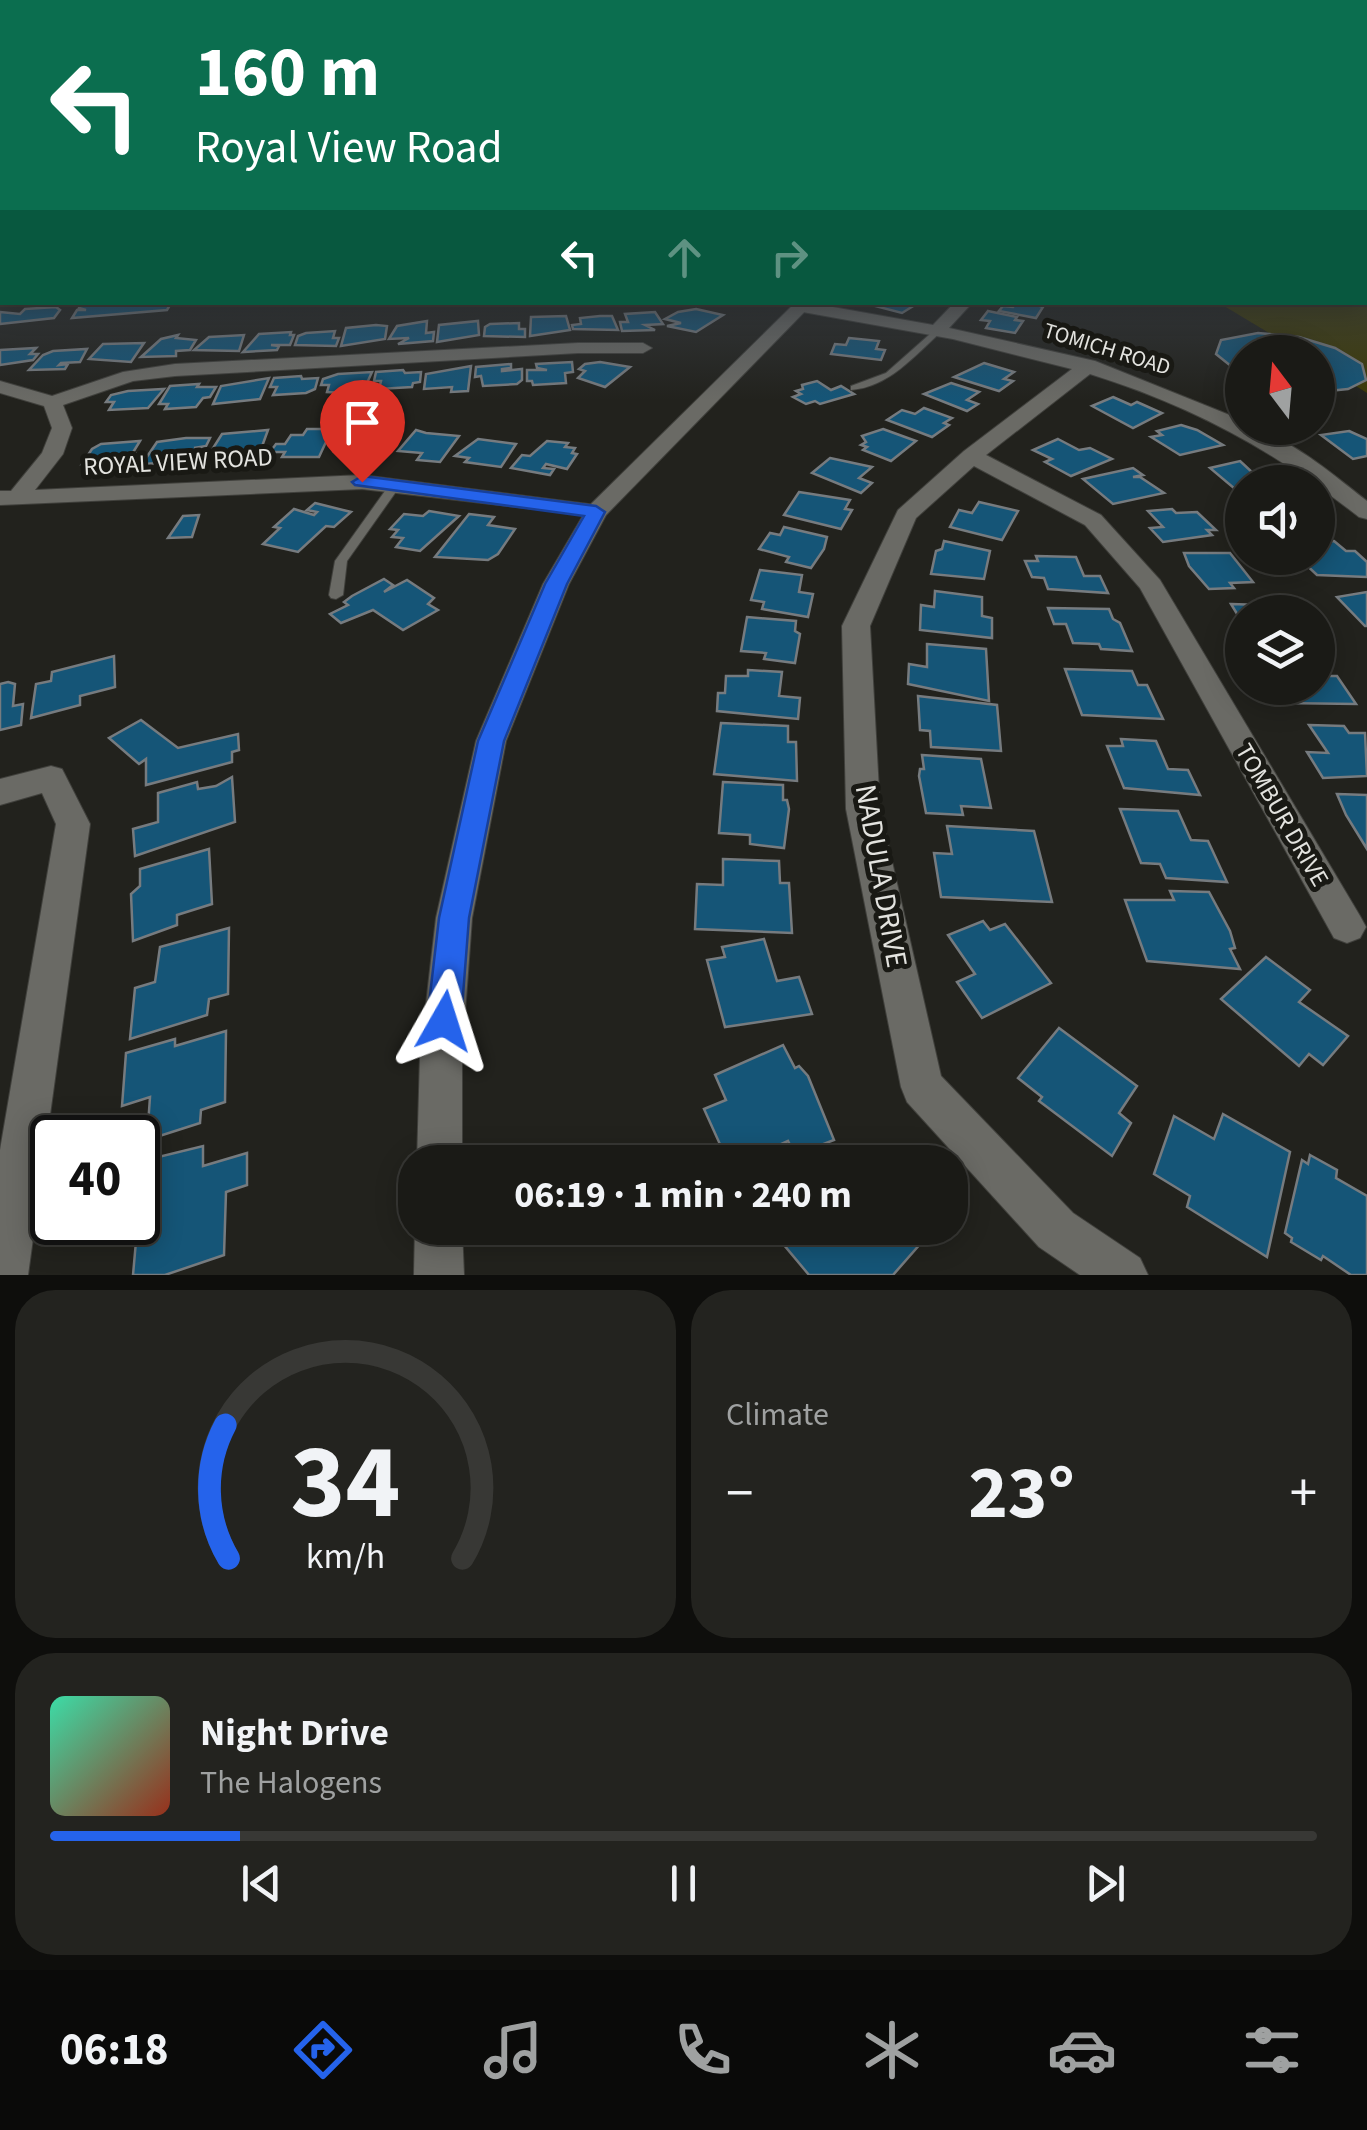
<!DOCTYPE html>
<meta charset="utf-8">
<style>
:root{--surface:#1a1a16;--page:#23231f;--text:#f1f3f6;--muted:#9fa1a1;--line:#383835;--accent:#2563eb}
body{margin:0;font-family:"Source Sans 3",sans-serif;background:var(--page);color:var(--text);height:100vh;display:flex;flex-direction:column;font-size:38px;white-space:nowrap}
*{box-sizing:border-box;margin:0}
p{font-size:32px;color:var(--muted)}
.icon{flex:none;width:55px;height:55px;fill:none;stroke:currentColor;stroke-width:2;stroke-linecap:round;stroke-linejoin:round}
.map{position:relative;height:1275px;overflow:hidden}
.details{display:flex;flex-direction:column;gap:15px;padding:15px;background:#0e0e0c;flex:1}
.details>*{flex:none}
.top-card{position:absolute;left:0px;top:0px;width:1368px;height:305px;box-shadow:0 5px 25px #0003,0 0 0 2px var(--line);background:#0b6e4f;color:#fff;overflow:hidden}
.needle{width:65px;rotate:344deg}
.controls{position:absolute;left:1225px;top:335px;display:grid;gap:20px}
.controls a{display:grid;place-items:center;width:110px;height:110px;border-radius:50%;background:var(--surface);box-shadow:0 5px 25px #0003,0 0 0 2px var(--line);font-size:50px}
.speed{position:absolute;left:30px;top:1115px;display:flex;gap:20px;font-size:50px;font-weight:700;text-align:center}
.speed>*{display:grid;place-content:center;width:130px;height:130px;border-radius:50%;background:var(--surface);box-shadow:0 5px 25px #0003,0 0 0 2px var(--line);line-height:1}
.speed .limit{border:5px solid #111;border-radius:15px;background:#fff;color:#111}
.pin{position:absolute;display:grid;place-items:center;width:85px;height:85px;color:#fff;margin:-102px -42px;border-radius:50% 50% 50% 0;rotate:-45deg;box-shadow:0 0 10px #0007}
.pin .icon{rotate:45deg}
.me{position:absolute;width:110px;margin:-55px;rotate:6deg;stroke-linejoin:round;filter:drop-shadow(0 0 8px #0008)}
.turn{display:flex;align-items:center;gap:35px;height:210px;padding:0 30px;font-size:45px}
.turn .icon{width:130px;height:130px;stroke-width:2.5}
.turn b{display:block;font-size:70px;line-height:85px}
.lanes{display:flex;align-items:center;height:95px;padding:0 30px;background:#0003;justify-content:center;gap:50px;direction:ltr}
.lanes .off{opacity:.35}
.big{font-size:75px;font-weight:700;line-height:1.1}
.details .card{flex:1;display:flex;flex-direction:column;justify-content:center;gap:15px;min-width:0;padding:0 35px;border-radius:40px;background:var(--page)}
.details .dial{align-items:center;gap:0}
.dial svg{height:260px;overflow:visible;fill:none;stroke:var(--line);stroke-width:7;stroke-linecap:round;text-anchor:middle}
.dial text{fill:var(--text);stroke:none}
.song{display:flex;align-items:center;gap:30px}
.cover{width:120px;height:120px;border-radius:15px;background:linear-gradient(135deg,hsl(160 70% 55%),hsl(10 70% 35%))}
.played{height:10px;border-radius:5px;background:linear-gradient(90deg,var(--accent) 15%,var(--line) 15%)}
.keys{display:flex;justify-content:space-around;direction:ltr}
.heat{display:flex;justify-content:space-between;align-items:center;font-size:55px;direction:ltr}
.details .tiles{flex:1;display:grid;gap:15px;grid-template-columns:1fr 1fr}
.card:last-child{grid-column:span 2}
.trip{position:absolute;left:398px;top:1145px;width:570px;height:100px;border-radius:40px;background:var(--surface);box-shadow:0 5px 25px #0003,0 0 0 2px var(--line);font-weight:700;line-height:100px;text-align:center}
.tabs{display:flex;height:160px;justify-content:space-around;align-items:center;background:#0a0a09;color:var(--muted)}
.tabs .icon{width:70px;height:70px}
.tabs .current{color:var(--accent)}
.tabs b{font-size:45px;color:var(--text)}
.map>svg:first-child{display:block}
.green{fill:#3d3a07}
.building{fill:#155577;stroke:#767b7f;stroke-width:2.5}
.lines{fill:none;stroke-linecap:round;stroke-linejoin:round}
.service-casing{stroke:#40403c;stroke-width:2}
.minor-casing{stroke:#40403c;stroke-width:2}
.tertiary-casing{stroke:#40403c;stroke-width:2}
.service{fill:#6a6a65;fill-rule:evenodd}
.minor{fill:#6a6a65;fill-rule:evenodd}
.tertiary{fill:#6a6a65;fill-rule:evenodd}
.route{fill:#2563eb;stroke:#184099;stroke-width:2.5}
.labels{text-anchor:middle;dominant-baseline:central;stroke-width:10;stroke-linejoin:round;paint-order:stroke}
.far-street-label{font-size:22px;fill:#e3e3df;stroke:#191914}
.street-label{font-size:25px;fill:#e3e3df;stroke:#191914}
.near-street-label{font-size:30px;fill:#e3e3df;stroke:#191914}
</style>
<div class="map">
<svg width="1367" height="1275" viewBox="0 0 1367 1275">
<rect width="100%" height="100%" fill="#22221d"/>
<polygon class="green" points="1365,222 1367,222 1367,393 1318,362 1318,352 1301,352 1219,303 1365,302"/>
<g class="building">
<polygon points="82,302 163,302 170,305 167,310 72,318 77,310 86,310 79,308"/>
<polygon points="880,302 918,302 918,303 902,313 875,306"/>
<polygon points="1017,302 1028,302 1043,307 1036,318 999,311 1003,306 1013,307"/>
<polygon points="56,307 60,310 54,318 0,324 0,312 20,314 25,309"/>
<polygon points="696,309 723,315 696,332 667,326 681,323 665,319 678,312"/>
<polygon points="988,311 1017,317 1015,320 1023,321 1015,333 986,328 990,321 981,320"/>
<polygon points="655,312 663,324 645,325 655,330 622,331 620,322 628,322 625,314"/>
<polygon points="600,316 612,316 618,330 573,329 572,325 581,324 580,318"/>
<polygon points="531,317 566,316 570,330 530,336"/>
<polygon points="427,321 426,333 434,332 433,341 398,344 409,338 389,339 397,326"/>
<polygon points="478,321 479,335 437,342 439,325"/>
<polygon points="519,323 519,329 525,329 525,337 484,336 485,327 490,324"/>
<polygon points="376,325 387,326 385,339 341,346 346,328"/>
<polygon points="335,331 333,338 339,338 336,346 295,345 298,336 306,333"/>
<polygon points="291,332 290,335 294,335 290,345 271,345 279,346 277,350 243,352 259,334"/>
<polygon points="1258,333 1299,337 1335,348 1362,364 1366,380 1348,389 1318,392 1318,352 1242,352 1242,375 1216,354 1221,340"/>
<polygon points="178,335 176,338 196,340 190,350 176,351 176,356 141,357 161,339"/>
<polygon points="244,335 239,351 194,350 209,337"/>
<polygon points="849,338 879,341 876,349 885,350 881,360 831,354 835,344 846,345"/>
<polygon points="144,343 131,362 89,359 103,344"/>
<polygon points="36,348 30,354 38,354 33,360 0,365 0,350"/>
<polygon points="87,349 80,362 61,363 59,365 68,364 65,369 29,370 43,355 53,351"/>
<polygon points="572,362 573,372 565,373 566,383 533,385 532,381 527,381 527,370 547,370 537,368 536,364"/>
<polygon points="600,362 630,367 605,387 578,378 585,371 579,369 585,364"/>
<polygon points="984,363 1014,372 1004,379 1013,381 999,391 954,377"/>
<polygon points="511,364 511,368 502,369 502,371 522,369 522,380 517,384 483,386 481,376 475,377 476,367"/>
<polygon points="471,366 468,391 451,392 452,387 424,389 426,374"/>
<polygon points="403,370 405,373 421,372 420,382 413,383 412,387 379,389 381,381 374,381 376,372"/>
<polygon points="372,372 362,394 327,392 329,385 321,385 323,379 338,374"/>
<polygon points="301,376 302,379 318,378 315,389 306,393 273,395 277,387 270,387 274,378"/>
<polygon points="269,378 260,399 213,404 221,386"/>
<polygon points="817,381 831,390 841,386 854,394 820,404 815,401 806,404 793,397 801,394 796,391 803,389 802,385"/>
<polygon points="951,383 979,392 967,400 978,404 967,411 924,394"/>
<polygon points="199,384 197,387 216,387 210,397 203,398 196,407 165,409 168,404 159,404 170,386"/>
<polygon points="164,389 148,408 109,410 114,402 106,402 111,395 128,391"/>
<polygon points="1113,397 1131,405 1137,402 1162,413 1133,428 1092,406"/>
<polygon points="924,408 952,418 944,423 949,425 932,437 887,420 902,410 915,414"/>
<polygon points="1181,425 1197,430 1223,445 1180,455 1151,437 1162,435 1157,431"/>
<polygon points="307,429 332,429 319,457 282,457 285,452 270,452 276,444 285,444 291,435 303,435"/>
<polygon points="883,429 916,441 891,461 863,450 867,447 861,445 866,442 862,436"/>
<polygon points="268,430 257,460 232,461 235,454 208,456 222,434"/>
<polygon points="416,430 426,433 459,436 440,462 417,460 422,453 398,451"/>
<polygon points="1349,431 1367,439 1367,456 1353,459 1321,435"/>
<polygon points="353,434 387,435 380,445 387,445 380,457 350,456 353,452 334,451 342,438"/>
<polygon points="186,438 210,438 206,446 194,448 203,447 199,456 183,458 181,462 142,464 157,442"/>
<polygon points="478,439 516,444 501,467 465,462 469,458 455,456"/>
<polygon points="1058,439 1079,450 1090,448 1112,459 1071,476 1045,462 1052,459 1033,450"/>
<polygon points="140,441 132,454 142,453 134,466 91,470 106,461 82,464 92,449 101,444"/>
<polygon points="547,441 568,443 565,447 575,448 572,453 577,454 567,469 546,464 543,468 554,469 550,475 511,468 522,455 530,456"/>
<polygon points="830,458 872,467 859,478 872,483 861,493 812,473"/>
<polygon points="1240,461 1255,475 1268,473 1278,482 1242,482 1242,488 1235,489 1210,468"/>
<polygon points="1133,468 1143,475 1133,477 1140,477 1164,493 1113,504 1083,479"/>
<polygon points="799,492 850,500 845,509 852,510 841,529 784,515"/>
<polygon points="979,502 1018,511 1002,540 950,527 959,510 972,513"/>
<polygon points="315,503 351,512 334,527 326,526 298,552 263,544 280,528 274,527 294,509 314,515 317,512 307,510"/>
<polygon points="1172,509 1176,513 1197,512 1216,530 1207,530 1212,535 1163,542 1150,528 1163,527 1148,511"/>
<polygon points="429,511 459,516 420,551 396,547 403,538 392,537 398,530 390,529 404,514 423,516"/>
<polygon points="469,514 494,517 488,525 515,529 498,554 488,560 435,557"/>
<polygon points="199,515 192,537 168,538 183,516"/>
<polygon points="784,527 827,537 824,549 811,568 786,562 789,557 759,549 770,533 780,535"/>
<polygon points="944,541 990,551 984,579 931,574 936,551 942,549"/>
<polygon points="1334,541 1346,551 1355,551 1367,562 1367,577 1317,575 1300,559 1318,558 1318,548 1321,548 1318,542"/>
<polygon points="1184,553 1230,553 1253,582 1230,583 1234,588 1209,589 1189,566"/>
<polygon points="1036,556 1076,557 1084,576 1100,576 1108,593 1048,589 1044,578 1032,577 1025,561 1038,561"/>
<polygon points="760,570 802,575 799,592 813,594 808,617 762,609 764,602 751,600"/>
<polygon points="384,579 393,585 384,592 407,580 434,598 428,604 438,610 403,630 373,610 341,623 330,614 348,605 344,602 352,596"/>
<polygon points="935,591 982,597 982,616 992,618 992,638 920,630 921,605 934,607"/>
<polygon points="1367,592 1367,626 1365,626 1337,597"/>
<polygon points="1231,604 1261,605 1264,610 1279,612 1242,612 1242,622"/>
<polygon points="1048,608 1109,609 1113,619 1120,623 1132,651 1101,649 1099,644 1073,643 1066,624 1054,624"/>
<polygon points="747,617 796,621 795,631 800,634 795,663 764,659 766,653 741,651"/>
<polygon points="927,644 986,649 989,701 908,684 909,664 927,667"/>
<polygon points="114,656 115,687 80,696 80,705 31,718 36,684 51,681 52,672"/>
<polygon points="1065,669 1132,671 1138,685 1147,685 1163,719 1082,715"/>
<polygon points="748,670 782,672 779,696 800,698 798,719 717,711 718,693 725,693 726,676 748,676"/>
<polygon points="1318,676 1337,676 1356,704 1280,703 1270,688 1318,688"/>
<polygon points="8,682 15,684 13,706 23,704 21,725 0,730 0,684"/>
<polygon points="918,696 997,705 1001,751 931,747 930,731 920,730"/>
<polygon points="141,720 178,748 238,734 239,750 232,752 232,762 146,785 146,759 139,764 109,738"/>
<polygon points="721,723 788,726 788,742 796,742 797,781 714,774"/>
<polygon points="1309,725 1344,726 1349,733 1365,733 1367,776 1323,778 1307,752 1328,753"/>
<polygon points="1121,739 1156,741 1168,769 1188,770 1200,795 1124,788 1107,746 1123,746"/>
<polygon points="922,755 981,759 991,808 961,806 963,815 926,813 919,776 920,769 924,769"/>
<polygon points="232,777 235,822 135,856 133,829 158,822 158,793 197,782 198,789 216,786"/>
<polygon points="723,782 783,785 783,800 787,800 789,809 784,848 750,844 750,835 719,833"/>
<polygon points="1337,794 1367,795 1367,849 1346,815"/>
<polygon points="1120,809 1178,811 1191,840 1208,841 1227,882 1166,878 1160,864 1141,863"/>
<polygon points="947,826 1034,831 1052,902 941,897 934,853 952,854"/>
<polygon points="209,849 212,904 177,915 177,925 133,941 131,894 140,886 140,869"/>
<polygon points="723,859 779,861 780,883 789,883 792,933 695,929 697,884 723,885"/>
<polygon points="1170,891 1209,892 1230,931 1235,948 1230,949 1240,969 1147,961 1125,900 1174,900"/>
<polygon points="983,921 990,930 1005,924 1051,983 982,1018 957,982 975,974 948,935"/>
<polygon points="229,928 228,994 209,999 207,1015 130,1039 135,988 155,982 160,947"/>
<polygon points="764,939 777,981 799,977 812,1014 725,1027 707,960 725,957 722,947"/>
<polygon points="1266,957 1310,990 1299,1002 1348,1036 1323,1065 1309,1054 1299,1066 1221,999"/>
<polygon points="1059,1028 1137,1086 1119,1113 1131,1123 1112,1156 1039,1101 1042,1097 1018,1078"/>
<polygon points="226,1031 225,1102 201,1110 200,1123 147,1140 150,1097 122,1106 126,1053 175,1039 175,1046"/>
<polygon points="783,1045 795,1068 799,1066 808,1076 834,1140 795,1155 788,1141 752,1157 751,1154 728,1162 704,1109 726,1100 715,1075"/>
<polygon points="1223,1114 1290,1152 1267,1257 1187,1207 1190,1196 1154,1174 1174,1116 1214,1139"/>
<polygon points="203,1146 203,1166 247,1153 247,1185 226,1192 224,1255 165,1275 133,1275 137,1230 112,1239 113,1222 138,1222 138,1162"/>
<polygon points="1310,1155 1337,1170 1336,1178 1367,1196 1367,1275 1351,1275 1323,1256 1321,1260 1291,1242 1292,1238 1285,1233 1302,1160 1308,1164"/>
<polygon points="791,1228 906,1228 921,1243 893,1275 809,1275 779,1239"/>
</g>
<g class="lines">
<g class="service-casing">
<g id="service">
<rect x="0" y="231" width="2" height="4"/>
<rect x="0" y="242" width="2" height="4"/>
<rect x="0" y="285" width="2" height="4"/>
<polygon points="0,299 2,299 2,302 5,303 0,303"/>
<path d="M938,327L942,330L941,332C914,356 889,387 851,390V386L886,373Z"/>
<polygon points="394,483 400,486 347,561 343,595 336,599 331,598 329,595 335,561 390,484"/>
</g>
</g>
<g class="minor-casing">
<g id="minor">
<path d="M805,302L933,325L955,302H973L949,328L1095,361L1242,420V428C1280,428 1337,478 1367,501V519L1359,517C1276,452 1193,406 1090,374L986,455L1101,515L1160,580L1360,916L1366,927L1360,938L1347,943L1334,938L1140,588L1085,525L974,466L916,518L870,626L880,809L941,1076L1073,1213L1140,1258L1148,1275H1080L1039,1247L907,1102L901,1087L846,809L842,626L898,510L964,451L1072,369L953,339L803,312L795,307Z"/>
<polygon points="578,343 643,343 652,348 643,353 578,353 175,376 133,381 63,405 72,428 63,454 35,490 362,475 596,505 604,507 608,512 604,517 362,489 0,505 0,491 11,491 42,453 52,428 44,406 0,393 0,381 52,396 123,372 175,364"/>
<polygon points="51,766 62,769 90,824 28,1275 0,1275 0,1150 56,824 42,793 0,805 0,779"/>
</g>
</g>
<g class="tertiary-casing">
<g id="tertiary">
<polygon points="796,302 814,302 606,515 569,584 506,741 472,918 462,1055 462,1162 417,1162 420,1055 436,918 476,741 543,584 588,507"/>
<polygon points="415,1226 462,1228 464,1275 414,1275"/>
</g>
</g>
<use href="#service" class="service"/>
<use href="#minor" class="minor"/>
<use href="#tertiary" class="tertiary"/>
</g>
<linearGradient id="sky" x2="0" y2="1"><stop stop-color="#131310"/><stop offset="0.56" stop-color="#3e444c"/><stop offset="1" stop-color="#3e444c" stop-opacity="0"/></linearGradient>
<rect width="1367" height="400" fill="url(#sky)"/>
<polygon class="route" points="362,476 596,506 605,512 567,584 504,741 469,918 461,1021 456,1032 444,1037 432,1032 427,1021 439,918 478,741 545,584 584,516 355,485 352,482"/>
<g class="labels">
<g class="far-street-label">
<text transform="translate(1107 349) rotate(17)">TOMICH ROAD</text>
</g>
<g class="street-label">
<text transform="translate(178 462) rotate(-3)">ROYAL VIEW ROAD</text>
<text transform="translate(1282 815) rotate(60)">TOMBUR DRIVE</text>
</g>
<g class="near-street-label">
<text transform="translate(881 876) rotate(80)">NADULA DRIVE</text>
</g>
</g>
</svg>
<div class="controls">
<a><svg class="needle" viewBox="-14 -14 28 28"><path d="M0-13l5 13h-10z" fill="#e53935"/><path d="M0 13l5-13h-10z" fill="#9fa1a1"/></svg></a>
<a><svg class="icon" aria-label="sound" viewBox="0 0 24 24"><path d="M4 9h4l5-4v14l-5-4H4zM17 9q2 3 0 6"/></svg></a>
<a><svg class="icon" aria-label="layers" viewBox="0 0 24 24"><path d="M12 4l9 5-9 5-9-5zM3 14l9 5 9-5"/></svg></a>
</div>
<div class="speed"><div class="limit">40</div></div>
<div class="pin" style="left:362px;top:482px;background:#d93025"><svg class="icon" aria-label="arrive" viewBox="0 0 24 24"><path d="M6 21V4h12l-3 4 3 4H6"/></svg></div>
<svg class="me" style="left:444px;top:1021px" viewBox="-20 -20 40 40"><path d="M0-17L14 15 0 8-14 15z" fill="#2563eb" stroke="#fff" stroke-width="4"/></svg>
<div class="trip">06:19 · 1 min · 240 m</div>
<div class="top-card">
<div class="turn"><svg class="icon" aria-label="left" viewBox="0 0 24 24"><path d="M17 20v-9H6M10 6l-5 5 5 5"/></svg><div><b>160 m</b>Royal View Road</div></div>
<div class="lanes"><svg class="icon" aria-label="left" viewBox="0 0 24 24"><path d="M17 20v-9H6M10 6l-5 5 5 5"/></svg><svg class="icon off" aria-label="ahead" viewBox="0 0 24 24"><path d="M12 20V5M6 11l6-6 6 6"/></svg><svg class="icon off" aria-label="right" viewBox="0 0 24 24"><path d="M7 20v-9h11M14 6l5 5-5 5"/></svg></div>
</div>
</div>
<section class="details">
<div class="tiles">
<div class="card dial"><svg viewBox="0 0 100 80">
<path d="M14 69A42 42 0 1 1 86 69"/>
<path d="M14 69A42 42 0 0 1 13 28" stroke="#2563eb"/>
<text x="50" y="56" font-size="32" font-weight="700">34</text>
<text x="50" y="72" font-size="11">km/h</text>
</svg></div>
<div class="card"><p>Climate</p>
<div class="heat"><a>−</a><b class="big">23°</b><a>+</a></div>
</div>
<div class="card">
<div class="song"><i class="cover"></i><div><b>Night Drive</b><p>The Halogens</p></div></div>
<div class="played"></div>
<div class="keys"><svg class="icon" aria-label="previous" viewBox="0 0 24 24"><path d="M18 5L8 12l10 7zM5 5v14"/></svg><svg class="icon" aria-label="pause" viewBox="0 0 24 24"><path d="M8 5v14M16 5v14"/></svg><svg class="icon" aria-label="next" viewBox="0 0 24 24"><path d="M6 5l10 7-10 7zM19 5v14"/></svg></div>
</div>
</div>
</section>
<nav class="tabs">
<b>06:18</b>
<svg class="icon current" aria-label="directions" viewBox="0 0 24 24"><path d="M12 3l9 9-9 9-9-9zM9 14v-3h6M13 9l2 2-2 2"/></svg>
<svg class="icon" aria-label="music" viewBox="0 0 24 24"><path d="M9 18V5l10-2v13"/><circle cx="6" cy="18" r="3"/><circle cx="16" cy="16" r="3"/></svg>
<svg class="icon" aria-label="phone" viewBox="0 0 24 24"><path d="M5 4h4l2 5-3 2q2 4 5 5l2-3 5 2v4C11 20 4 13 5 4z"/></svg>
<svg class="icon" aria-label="climate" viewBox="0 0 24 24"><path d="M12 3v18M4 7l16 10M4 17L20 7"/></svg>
<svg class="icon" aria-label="car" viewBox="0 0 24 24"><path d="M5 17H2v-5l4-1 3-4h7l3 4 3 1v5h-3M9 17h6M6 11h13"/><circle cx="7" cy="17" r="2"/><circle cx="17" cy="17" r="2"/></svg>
<svg class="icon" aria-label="filters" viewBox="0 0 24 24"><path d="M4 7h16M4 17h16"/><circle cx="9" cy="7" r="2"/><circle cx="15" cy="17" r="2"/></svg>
</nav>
